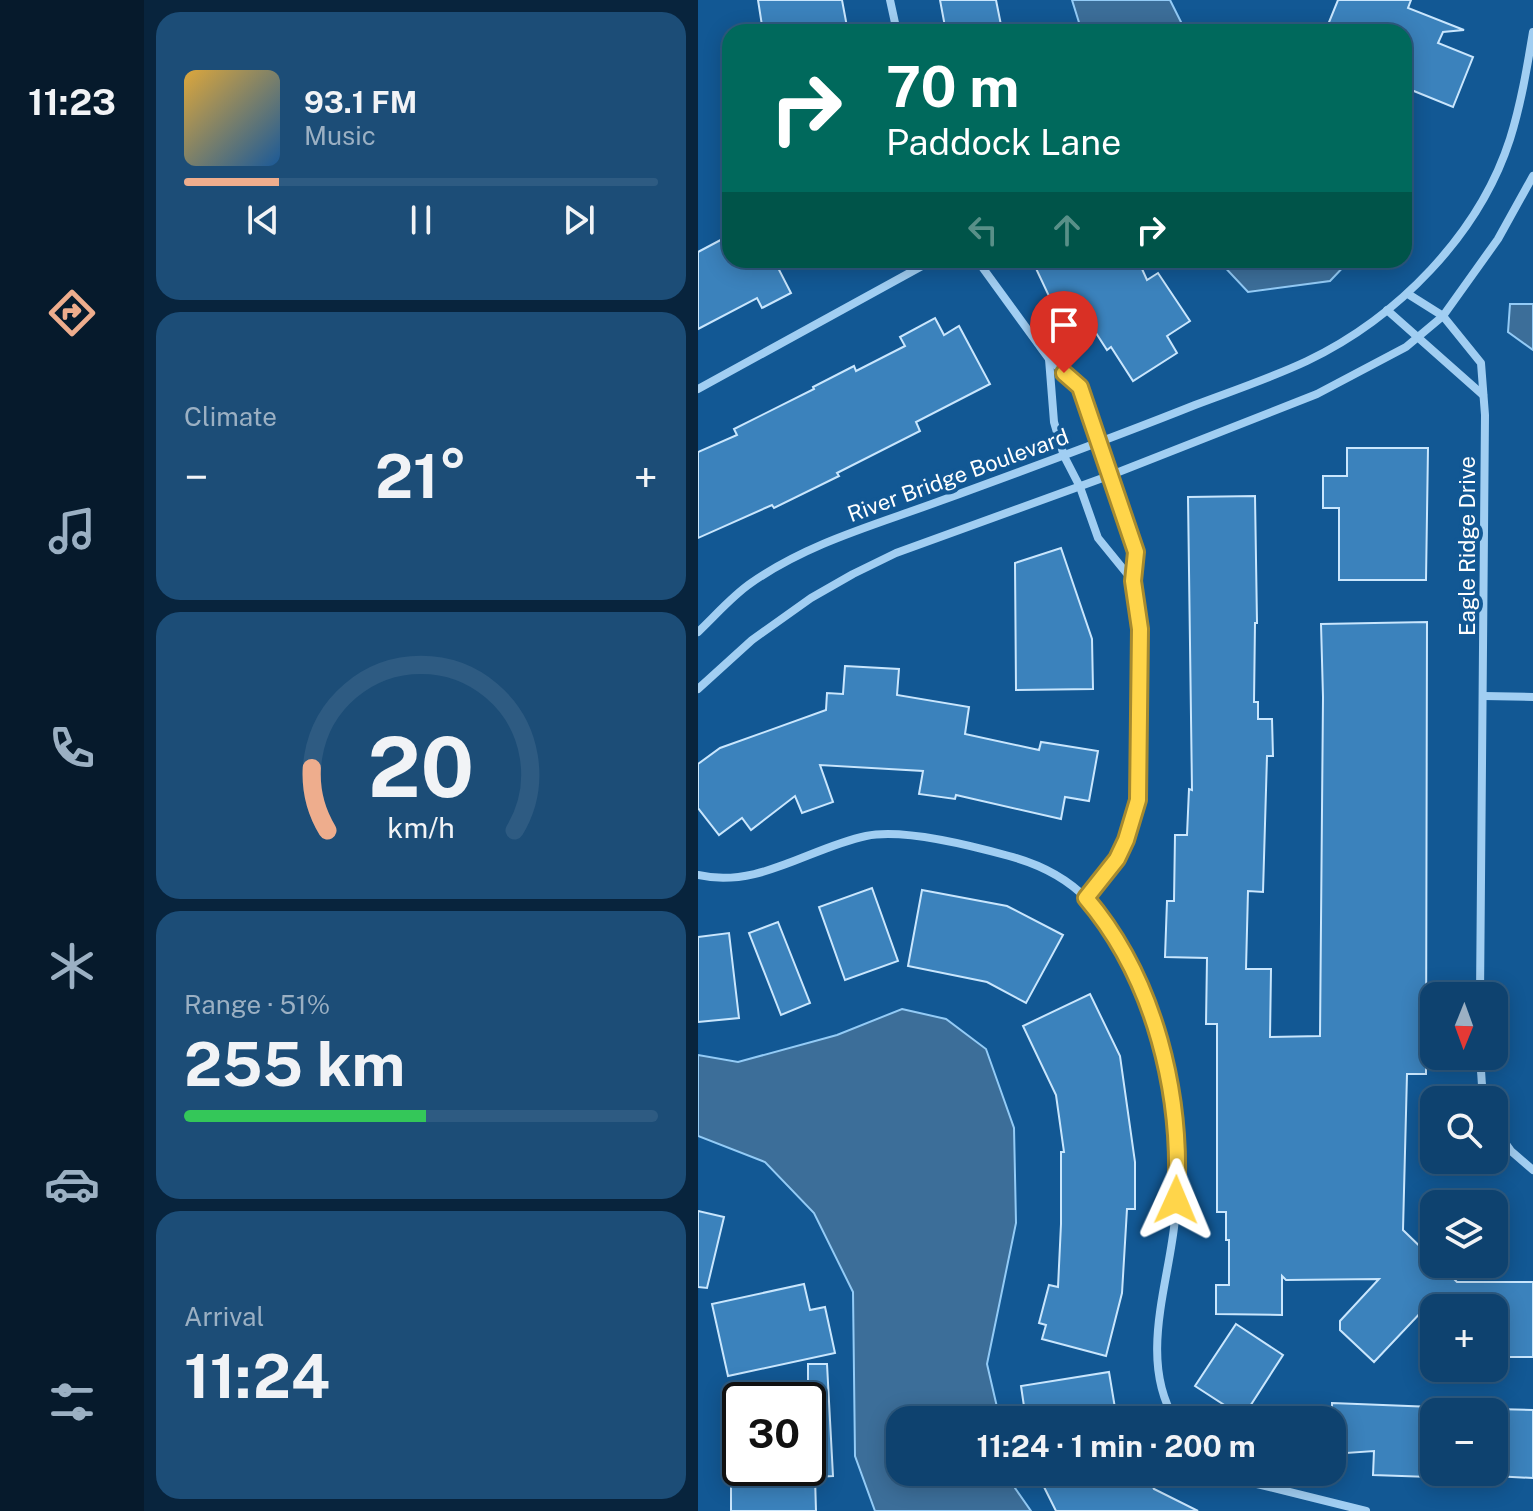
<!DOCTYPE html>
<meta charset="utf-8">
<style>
:root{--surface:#0e426f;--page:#1c4d77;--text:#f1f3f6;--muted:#9bb0c3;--line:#2e5b82;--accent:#eead8d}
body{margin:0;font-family:"Public Sans",sans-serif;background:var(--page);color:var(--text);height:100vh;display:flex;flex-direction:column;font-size:30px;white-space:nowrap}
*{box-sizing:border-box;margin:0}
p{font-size:26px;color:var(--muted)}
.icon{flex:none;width:44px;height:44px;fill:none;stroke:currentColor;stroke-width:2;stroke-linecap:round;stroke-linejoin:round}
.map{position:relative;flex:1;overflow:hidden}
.details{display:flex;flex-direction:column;gap:12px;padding:12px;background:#08243d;width:554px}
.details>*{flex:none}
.guide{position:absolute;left:24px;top:24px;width:690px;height:244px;border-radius:24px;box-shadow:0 4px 20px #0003,0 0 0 2px var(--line);background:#00695c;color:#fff;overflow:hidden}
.needle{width:52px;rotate:181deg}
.tools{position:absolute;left:722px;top:982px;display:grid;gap:16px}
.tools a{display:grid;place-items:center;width:88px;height:88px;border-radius:16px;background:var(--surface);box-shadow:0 4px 20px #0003,0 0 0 2px var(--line);font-size:40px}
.speed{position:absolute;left:24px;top:1382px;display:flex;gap:16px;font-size:40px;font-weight:700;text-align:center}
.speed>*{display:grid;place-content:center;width:104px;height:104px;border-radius:50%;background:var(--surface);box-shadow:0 4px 20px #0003,0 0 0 2px var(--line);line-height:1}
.speed .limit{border:4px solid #111;border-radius:12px;background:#fff;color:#111}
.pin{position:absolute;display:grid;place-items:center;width:68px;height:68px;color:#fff;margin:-82px -34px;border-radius:50% 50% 50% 0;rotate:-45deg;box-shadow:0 0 8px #0007}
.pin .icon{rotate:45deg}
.me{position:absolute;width:88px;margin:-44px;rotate:1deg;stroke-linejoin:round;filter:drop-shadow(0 0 6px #0008)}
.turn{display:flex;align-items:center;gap:28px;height:168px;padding:0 32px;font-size:36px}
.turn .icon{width:104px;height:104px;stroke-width:2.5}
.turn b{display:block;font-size:56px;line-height:68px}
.lanes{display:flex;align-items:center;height:76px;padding:0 32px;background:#0003;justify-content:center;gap:40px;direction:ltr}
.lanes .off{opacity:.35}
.big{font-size:60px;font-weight:700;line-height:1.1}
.details .tile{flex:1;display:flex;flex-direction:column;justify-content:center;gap:12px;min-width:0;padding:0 28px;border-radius:24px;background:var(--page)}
.details .dial{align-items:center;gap:0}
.dial svg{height:208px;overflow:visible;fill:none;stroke:var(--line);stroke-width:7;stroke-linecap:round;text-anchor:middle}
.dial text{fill:var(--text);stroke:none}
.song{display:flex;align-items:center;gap:24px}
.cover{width:96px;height:96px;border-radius:12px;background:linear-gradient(135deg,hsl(40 70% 55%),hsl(210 70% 35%))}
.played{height:8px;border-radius:4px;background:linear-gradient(90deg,var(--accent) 20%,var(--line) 20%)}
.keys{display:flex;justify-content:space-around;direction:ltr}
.heat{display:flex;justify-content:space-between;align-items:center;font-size:44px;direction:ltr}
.charge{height:12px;border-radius:6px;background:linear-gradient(90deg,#34c759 51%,var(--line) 0)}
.trip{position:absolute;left:188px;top:1406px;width:460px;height:80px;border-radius:24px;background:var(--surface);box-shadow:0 4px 20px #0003,0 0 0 2px var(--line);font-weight:700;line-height:80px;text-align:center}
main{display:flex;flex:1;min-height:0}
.tab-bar{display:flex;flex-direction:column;width:144px;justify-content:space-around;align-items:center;background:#061a2c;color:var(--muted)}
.tab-bar .icon{width:56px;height:56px}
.tab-bar .selected{color:var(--accent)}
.tab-bar b{font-size:36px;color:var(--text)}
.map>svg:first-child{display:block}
.water{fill:#3c6e99;stroke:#93cbf6;stroke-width:2}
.building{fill:#3b82bc;stroke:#c9e6fd;stroke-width:2}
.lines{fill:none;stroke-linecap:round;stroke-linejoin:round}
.minor{stroke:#a1cef2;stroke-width:8}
.route-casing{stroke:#a68a30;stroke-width:20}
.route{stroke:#ffd54a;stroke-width:14}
.labels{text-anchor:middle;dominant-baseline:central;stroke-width:8;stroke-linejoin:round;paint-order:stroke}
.street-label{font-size:22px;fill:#fff;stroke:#125894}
</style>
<main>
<nav class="tab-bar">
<b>11:23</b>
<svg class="icon selected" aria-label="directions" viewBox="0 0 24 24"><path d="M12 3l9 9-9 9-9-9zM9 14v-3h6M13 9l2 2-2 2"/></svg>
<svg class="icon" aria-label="music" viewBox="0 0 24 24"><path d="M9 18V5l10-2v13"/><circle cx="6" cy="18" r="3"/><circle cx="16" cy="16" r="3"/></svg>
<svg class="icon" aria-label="phone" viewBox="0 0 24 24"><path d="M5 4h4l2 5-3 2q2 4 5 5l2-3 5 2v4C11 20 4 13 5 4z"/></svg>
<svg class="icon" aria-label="climate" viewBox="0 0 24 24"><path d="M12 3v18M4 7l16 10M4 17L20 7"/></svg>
<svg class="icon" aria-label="car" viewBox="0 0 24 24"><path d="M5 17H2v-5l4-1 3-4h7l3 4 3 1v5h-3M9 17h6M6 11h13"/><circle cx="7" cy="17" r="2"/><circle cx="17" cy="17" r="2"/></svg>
<svg class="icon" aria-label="filters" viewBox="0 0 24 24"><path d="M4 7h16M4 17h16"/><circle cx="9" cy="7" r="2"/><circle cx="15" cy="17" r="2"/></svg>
</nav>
<section class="details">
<div class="tile">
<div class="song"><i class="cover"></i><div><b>93.1 FM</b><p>Music</p></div></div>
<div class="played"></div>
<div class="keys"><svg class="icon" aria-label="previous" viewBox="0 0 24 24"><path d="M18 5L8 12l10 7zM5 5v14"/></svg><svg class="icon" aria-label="pause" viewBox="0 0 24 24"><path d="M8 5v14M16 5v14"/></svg><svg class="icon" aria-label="next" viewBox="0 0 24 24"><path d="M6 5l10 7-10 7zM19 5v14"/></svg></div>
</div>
<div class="tile"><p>Climate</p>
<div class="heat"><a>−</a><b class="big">21°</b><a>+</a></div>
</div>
<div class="tile dial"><svg viewBox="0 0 100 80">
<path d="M14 69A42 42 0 1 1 86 69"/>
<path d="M14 69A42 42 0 0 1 8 45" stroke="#eead8d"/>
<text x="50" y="56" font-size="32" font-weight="700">20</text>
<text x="50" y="72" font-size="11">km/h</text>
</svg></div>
<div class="tile"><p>Range · 51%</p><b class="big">255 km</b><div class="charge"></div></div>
<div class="tile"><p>Arrival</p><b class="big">11:24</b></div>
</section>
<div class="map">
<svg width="835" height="1511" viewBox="0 0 835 1511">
<rect width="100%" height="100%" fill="#125894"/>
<g class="water">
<polygon points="374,0 472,0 488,32 384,32"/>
<polygon points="520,260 652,260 632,281 550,292"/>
<polygon points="812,304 835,304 835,350 810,332"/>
<polygon points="204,1009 248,1019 288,1049 316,1128 318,1223 289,1364 302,1420 202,1420 202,1472 313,1472 317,1488 333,1511 177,1511 157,1456 155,1292 116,1213 67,1162 0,1136 0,1055 40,1062 139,1035"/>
</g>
<g class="building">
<polygon points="60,0 144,0 150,32 65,32"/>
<polygon points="242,0 298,0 303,25 266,32 248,32"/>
<polygon points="640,0 713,0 710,8 766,30 745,32 740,43 775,57 755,107 706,87 706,32 627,32"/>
<polygon points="32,235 32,260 76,260 93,293 64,308 59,298 0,329 0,252"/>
<polygon points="334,260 440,260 449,280 460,273 492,321 469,336 479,353 435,381 413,347 409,350 378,302 358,311"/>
<polygon points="237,318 246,335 261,326 292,384 218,422 222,431 139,473 141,476 76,508 74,505 0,538 0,452 39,435 36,429 116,389 115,387 156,366 158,371 207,346 202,337"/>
<polygon points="649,448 730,448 728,580 641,580 641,508 625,508 625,476 649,476"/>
<polygon points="557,496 559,623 557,623 556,702 560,702 560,719 574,719 575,756 569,756 565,892 550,891 548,969 573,969 572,1037 622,1036 625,697 623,624 729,622 728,1074 709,1074 705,1230 736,1260 736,1264 741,1264 759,1282 835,1282 835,1357 796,1357 796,1308 727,1308 676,1362 642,1330 642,1321 681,1279 588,1280 584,1276 584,1315 518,1314 518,1285 531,1285 531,1240 528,1240 528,1212 519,1212 519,1024 508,1024 509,958 467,957 469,901 476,901 477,835 489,835 491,789 494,790 490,497"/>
<polygon points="363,548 394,639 395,689 318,690 317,563"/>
<polygon points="147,666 201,669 199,695 271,707 267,734 341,750 343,742 400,751 391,801 367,797 363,819 258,795 257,799 221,794 225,771 122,765 135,802 104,813 97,796 53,830 44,818 21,835 0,808 0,764 22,748 128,710 129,693 145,694"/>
<polygon points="174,888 200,961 147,980 121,907"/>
<polygon points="224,890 309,906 365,935 328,1003 289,982 210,966"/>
<polygon points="80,922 112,1003 83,1015 51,933"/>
<polygon points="31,933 41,1018 0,1022 0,937"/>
<polygon points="392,994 422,1056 437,1162 437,1209 429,1209 424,1293 408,1356 344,1339 348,1325 341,1323 351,1285 360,1287 363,1224 363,1152 366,1152 358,1095 325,1026"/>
<polygon points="0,1211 26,1217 9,1288 0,1287"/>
<polygon points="106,1284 112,1310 127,1307 137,1353 30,1376 14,1304"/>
<polygon points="538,1324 585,1355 545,1417 497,1386"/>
<polygon points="110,1364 129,1364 135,1476 117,1477 118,1511 33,1511 33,1468 110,1468"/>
<polygon points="411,1372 419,1420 328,1420 323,1386"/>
<polygon points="634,1403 735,1407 732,1477 675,1475 676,1451 634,1454"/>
<polygon points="796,1409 835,1410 835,1478 796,1476"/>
<polygon points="377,1472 448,1472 456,1489 500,1511 358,1511 346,1487"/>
</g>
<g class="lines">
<g class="minor">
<polyline points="192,0 199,32"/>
<polyline points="279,260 351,359 382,387 438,552 435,581 442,629 440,800 428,840 419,859 388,898"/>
<polyline points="710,294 745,316 783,363 787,415 782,996"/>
<polyline points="689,310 785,395"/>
<polyline points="351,359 356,422 366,456 382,487 400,538 435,581"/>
<polyline points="0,389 235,260"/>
<path d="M0,632C17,616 34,596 53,583C110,543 177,525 242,501C327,470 412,439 497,405C534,391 573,378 609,361C699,318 781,235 812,139C823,104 829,68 835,32"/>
<polyline points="0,689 54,640 113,598 155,574 198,553 413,475 619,394 708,347 745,316 800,239 835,176"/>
<polyline points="786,696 835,697"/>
<path d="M0,875C60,889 111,848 168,836C204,828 275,846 311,856C341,864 368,877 390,900C462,975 486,1118 477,1219C471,1284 440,1359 477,1420"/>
<polyline points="782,1056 785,1100"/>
<polyline points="796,1127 813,1151 835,1170"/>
<polyline points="530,1472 559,1484 668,1511"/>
</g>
</g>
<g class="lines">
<g class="route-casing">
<path id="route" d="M366,373L382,387L438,552L435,581L442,629L440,800L428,840L419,859L388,898C457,979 485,1095 478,1200"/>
</g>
<use href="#route" class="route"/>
</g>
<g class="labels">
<g class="street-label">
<text transform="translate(260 475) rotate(-20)">River Bridge Boulevard</text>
<text transform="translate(769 546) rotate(-90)">Eagle Ridge Drive</text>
</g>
</g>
</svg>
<div class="tools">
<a><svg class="needle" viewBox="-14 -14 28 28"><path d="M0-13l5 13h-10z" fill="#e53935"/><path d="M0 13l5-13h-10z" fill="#9bb0c3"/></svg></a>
<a><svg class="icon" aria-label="search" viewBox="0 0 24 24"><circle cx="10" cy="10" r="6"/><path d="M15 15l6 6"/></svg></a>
<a><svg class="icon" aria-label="layers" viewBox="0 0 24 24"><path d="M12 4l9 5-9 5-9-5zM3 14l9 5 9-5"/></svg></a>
<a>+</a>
<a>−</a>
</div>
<div class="speed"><div class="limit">30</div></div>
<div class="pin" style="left:366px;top:373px;background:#d93025"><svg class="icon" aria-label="arrive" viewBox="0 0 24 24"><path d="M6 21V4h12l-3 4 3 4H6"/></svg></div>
<svg class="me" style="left:478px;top:1200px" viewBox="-20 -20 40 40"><path d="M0-17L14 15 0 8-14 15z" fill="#ffd54a" stroke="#fff" stroke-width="4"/></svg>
<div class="trip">11:24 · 1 min · 200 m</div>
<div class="guide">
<div class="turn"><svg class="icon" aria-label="right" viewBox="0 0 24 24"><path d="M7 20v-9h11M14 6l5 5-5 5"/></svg><div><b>70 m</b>Paddock Lane</div></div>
<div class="lanes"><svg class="icon off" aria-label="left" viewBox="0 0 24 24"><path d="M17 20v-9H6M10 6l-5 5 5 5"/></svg><svg class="icon off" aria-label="ahead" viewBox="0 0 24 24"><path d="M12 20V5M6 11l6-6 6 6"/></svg><svg class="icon" aria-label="right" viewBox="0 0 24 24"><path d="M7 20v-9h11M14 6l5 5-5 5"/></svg></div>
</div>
</div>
</main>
